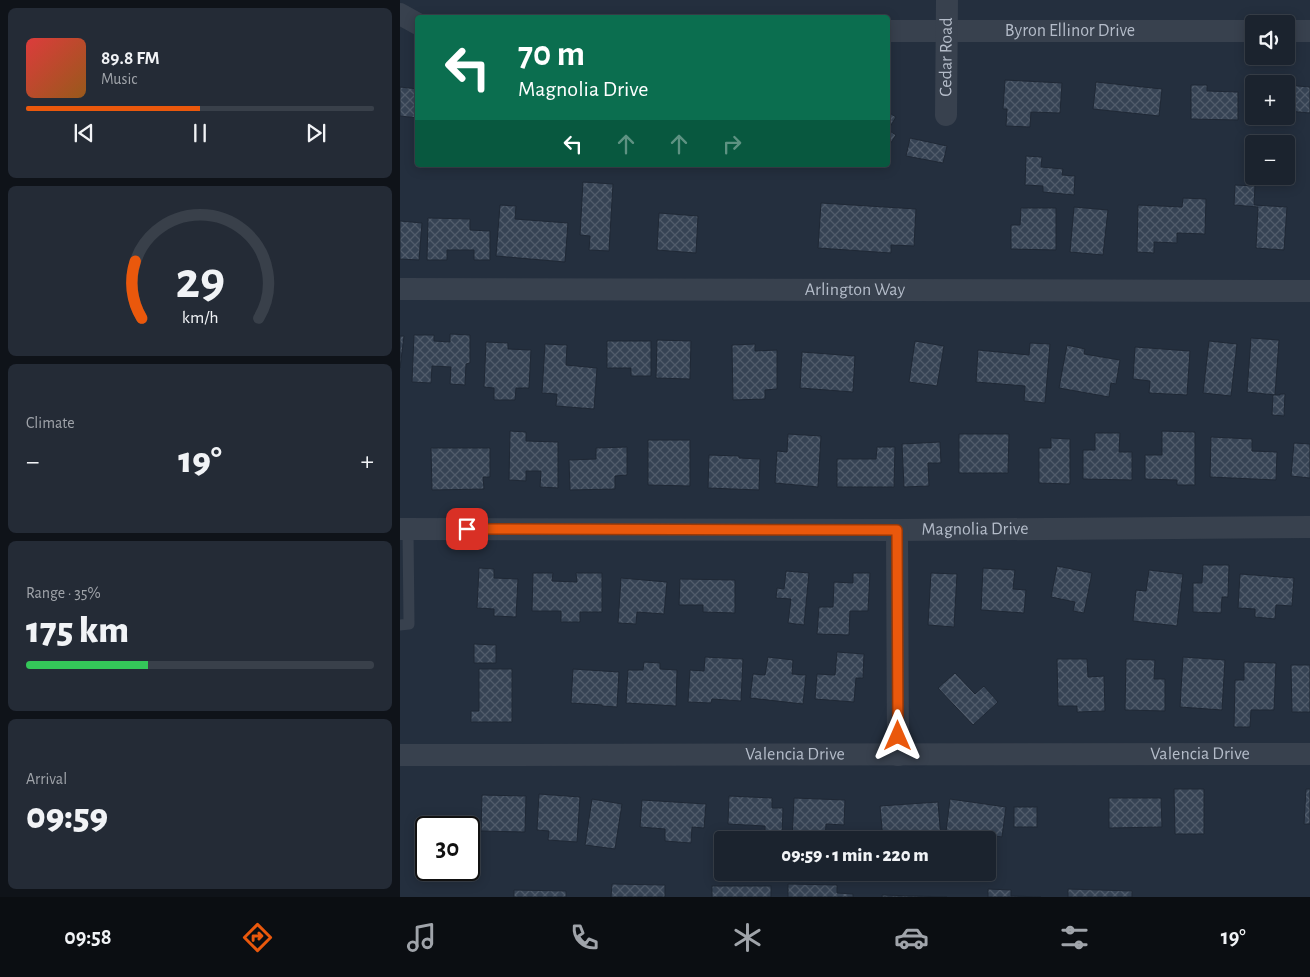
<!DOCTYPE html>
<meta charset="utf-8">
<style>
:root{--surface:#1b232e;--page:#242b36;--text:#f1f3f6;--muted:#a0a4aa;--line:#39404a;--accent:#ea580c}
body{margin:0;font-family:"Alegreya Sans",sans-serif;background:var(--page);color:var(--text);height:100vh;display:flex;flex-direction:column;font-size:19px;white-space:nowrap}
*{box-sizing:border-box;margin:0}
p{font-size:16px;color:var(--muted)}
.icon{flex:none;width:28px;height:28px;fill:none;stroke:currentColor;stroke-width:2;stroke-linecap:round;stroke-linejoin:round}
.map{position:relative;flex:1;overflow:hidden}
.drawer{display:flex;flex-direction:column;gap:8px;padding:8px;background:#0f1319;width:400px}
.drawer>*{flex:none}
.hud{position:absolute;left:15px;top:15px;width:475px;height:152px;border-radius:5px;box-shadow:0 2px 12px #0003,0 0 0 1px var(--line);background:#0b6e4f;color:#fff;overflow:hidden}
.controls{position:absolute;left:845px;top:15px;display:grid;gap:10px}
.controls a{display:grid;place-items:center;width:50px;height:50px;border-radius:5px;background:var(--surface);box-shadow:0 2px 12px #0003,0 0 0 1px var(--line);font-size:25px}
.speed{position:absolute;left:15px;top:816px;display:flex;gap:10px;font-size:25px;font-weight:700;text-align:center}
.speed>*{display:grid;place-content:center;width:65px;height:65px;border-radius:50%;background:var(--surface);box-shadow:0 2px 12px #0003,0 0 0 1px var(--line);line-height:1}
.speed .limit{border:2px solid #111;border-radius:8px;background:#fff;color:#111}
.pin{position:absolute;display:grid;place-items:center;width:42px;height:42px;color:#fff;margin:-21px;border-radius:10px;box-shadow:0 2px 8px #0006}
.me{position:absolute;width:55px;margin:-28px;rotate:0deg;stroke-linejoin:round;filter:drop-shadow(0 0 4px #0008)}
.turn{display:flex;align-items:center;gap:18px;height:105px;padding:0 20px;font-size:22px}
.turn .icon{width:65px;height:65px;stroke-width:2.5}
.turn b{display:block;font-size:35px;line-height:42px}
.lanes{display:flex;align-items:center;height:48px;padding:0 20px;background:#0003;justify-content:center;gap:25px;direction:ltr}
.lanes .off{opacity:.35}
.big{font-size:38px;font-weight:800;line-height:1.1}
.drawer .tile{flex:1;display:flex;flex-direction:column;justify-content:center;gap:8px;min-width:0;padding:0 18px;border-radius:8px;background:var(--page)}
.drawer .dial{align-items:center;gap:0}
.dial svg{height:130px;overflow:visible;fill:none;stroke:var(--line);stroke-width:7;stroke-linecap:round;text-anchor:middle}
.dial text{fill:var(--text);stroke:none}
.song{display:flex;align-items:center;gap:15px}
.cover{width:60px;height:60px;border-radius:8px;background:linear-gradient(135deg,hsl(0 70% 55%),hsl(30 70% 35%))}
.played{height:5px;border-radius:2px;background:linear-gradient(90deg,var(--accent) 50%,var(--line) 50%)}
.keys{display:flex;justify-content:space-around;direction:ltr}
.heat{display:flex;justify-content:space-between;align-items:center;font-size:28px;direction:ltr}
.charge{height:8px;border-radius:4px;background:linear-gradient(90deg,#34c759 35%,var(--line) 0)}
.trip{position:absolute;left:314px;top:831px;width:282px;height:50px;border-radius:5px;background:var(--surface);box-shadow:0 2px 12px #0003,0 0 0 1px var(--line);font-weight:800;line-height:50px;text-align:center}
.tab-bar{display:flex;height:80px;justify-content:space-around;align-items:center;background:#0b0e12;color:var(--muted)}
.tab-bar .icon{width:35px;height:35px}
.tab-bar .active{color:var(--accent)}
.tab-bar b{font-size:22px;color:var(--text)}
main{display:flex;flex:1;min-height:0}
.map>svg:first-child{display:block}
.building{fill:url(#building-cross-hatch);stroke:#1f2835}
.lines{fill:none;stroke-linecap:round;stroke-linejoin:round}
.lane{stroke:#38414e;stroke-width:11}
.street{stroke:#38414e;stroke-width:22}
.route-casing{stroke:#983908;stroke-width:12}
.route{stroke:#ea580c;stroke-width:9}
.labels{text-anchor:middle;dominant-baseline:central;stroke-width:5;stroke-linejoin:round;paint-order:stroke}
.street-label{font-size:18px;fill:#b4bcc9;stroke:#1d2633}
</style>
<main>
<section class="drawer">
<div class="tile">
<div class="song"><i class="cover"></i><div><b>89.8 FM</b><p>Music</p></div></div>
<div class="played"></div>
<div class="keys"><svg class="icon" aria-label="previous" viewBox="0 0 24 24"><path d="M18 5L8 12l10 7zM5 5v14"/></svg><svg class="icon" aria-label="pause" viewBox="0 0 24 24"><path d="M8 5v14M16 5v14"/></svg><svg class="icon" aria-label="next" viewBox="0 0 24 24"><path d="M6 5l10 7-10 7zM19 5v14"/></svg></div>
</div>
<div class="tile dial"><svg viewBox="0 0 100 80">
<path d="M14 69A42 42 0 1 1 86 69"/>
<path d="M14 69A42 42 0 0 1 10 34" stroke="#ea580c"/>
<text x="50" y="56" font-size="32" font-weight="700">29</text>
<text x="50" y="72" font-size="11">km/h</text>
</svg></div>
<div class="tile"><p>Climate</p>
<div class="heat"><a>−</a><b class="big">19°</b><a>+</a></div>
</div>
<div class="tile"><p>Range · 35%</p><b class="big">175 km</b><div class="charge"></div></div>
<div class="tile"><p>Arrival</p><b class="big">09:59</b></div>
</section>
<div class="map">
<svg width="910" height="897" viewBox="0 0 910 897">
<defs>
<pattern id="building-cross-hatch" width="8" height="8" patternUnits="userSpaceOnUse" patternTransform="scale(1.25)"><rect width="8" height="8" fill="#364354"/><path d="M0 0l8 8M0 8l8-8" fill="none" stroke="#515c6b"/></pattern>
</defs>
<rect width="100%" height="100%" fill="#242f3e"/>
<g class="building">
<polygon points="605,80 662,83 660,113 631,112 630,127 606,126 607,109 603,109"/>
<polygon points="696,82 762,89 759,116 693,109"/>
<polygon points="791,85 807,85 807,91 838,92 838,120 791,119"/>
<polygon points="886,85 910,87 910,113 888,111 888,109 886,109"/>
<polygon points="0,87 18,89 18,118 0,116"/>
<polygon points="488,112 496,117 488,130 496,135 488,147"/>
<polygon points="510,138 547,146 543,163 506,156"/>
<polygon points="626,156 642,157 641,167 663,169 662,175 675,176 674,195 643,192 643,186 625,185"/>
<polygon points="183,182 213,184 209,251 189,250 190,236 180,235"/>
<polygon points="835,185 855,186 854,205 887,207 884,250 856,248 858,207 834,205"/>
<polygon points="783,198 806,199 805,234 777,233 777,243 754,242 754,253 737,252 738,205 782,207"/>
<polygon points="421,203 516,209 514,246 491,245 491,253 418,248"/>
<polygon points="100,205 116,206 115,219 168,223 165,262 96,256"/>
<polygon points="674,207 708,210 703,255 670,252"/>
<polygon points="621,208 656,208 656,250 611,249 611,225 620,225"/>
<polygon points="259,213 298,216 296,253 257,250"/>
<polygon points="28,218 70,219 70,230 90,231 90,260 74,260 74,250 47,250 47,260 27,260"/>
<polygon points="0,221 22,223 19,260 0,259"/>
<polygon points="50,334 70,335 70,363 66,364 65,385 50,384 51,367 32,366 31,383 12,382 14,335 34,335 34,341 50,342"/>
<polygon points="0,336 4,336 0,368"/>
<polygon points="851,338 879,340 875,395 847,392"/>
<polygon points="257,340 291,341 290,379 256,378"/>
<polygon points="207,341 251,341 251,376 231,376 231,368 207,368"/>
<polygon points="515,341 544,346 537,386 509,382"/>
<polygon points="809,341 837,344 831,396 803,393"/>
<polygon points="86,342 108,343 108,349 131,350 129,388 116,388 115,400 94,400 94,388 84,387"/>
<polygon points="630,343 650,344 645,403 624,401 625,386 576,382 578,350 629,355"/>
<polygon points="145,344 167,345 166,365 197,368 194,409 156,406 157,394 142,393"/>
<polygon points="355,344 355,351 377,350 377,389 365,390 365,399 333,400 332,345"/>
<polygon points="667,345 685,349 684,354 720,360 716,384 711,383 709,397 659,388"/>
<polygon points="735,347 790,351 787,395 749,393 750,381 733,379"/>
<polygon points="402,352 455,356 453,392 400,388"/>
<polygon points="880,394 885,394 884,416 872,415 873,395 880,395"/>
<polygon points="110,431 126,432 126,441 158,442 158,488 140,487 141,471 126,471 126,481 109,480"/>
<polygon points="762,431 795,432 795,485 777,485 777,480 745,479 745,455 762,455"/>
<polygon points="695,433 720,433 719,452 732,452 732,480 683,479 683,450 695,450"/>
<polygon points="388,434 421,436 418,487 375,483 377,451 387,452"/>
<polygon points="559,434 609,434 608,473 559,473"/>
<polygon points="811,437 852,439 852,451 877,452 876,480 810,477"/>
<polygon points="651,438 670,439 670,484 639,483 639,448 651,448"/>
<polygon points="248,440 290,440 290,486 248,485"/>
<polygon points="540,442 541,463 528,463 529,486 504,487 502,444"/>
<polygon points="894,443 910,444 910,478 891,476"/>
<polygon points="227,447 227,475 215,476 215,489 170,490 169,460 196,459 196,448"/>
<polygon points="477,447 495,447 494,487 437,487 437,459 476,459"/>
<polygon points="31,448 90,448 90,477 83,477 84,489 32,490"/>
<polygon points="309,455 339,456 339,458 360,459 359,490 308,488"/>
<polygon points="803,565 829,565 828,597 822,597 821,613 793,612 793,583 802,583"/>
<polygon points="657,566 692,573 684,613 673,611 675,602 651,597"/>
<polygon points="79,568 94,569 94,578 118,579 116,617 94,616 94,609 77,608"/>
<polygon points="583,568 615,570 613,589 626,590 624,613 581,610"/>
<polygon points="749,570 783,574 777,626 733,621 736,590 746,591"/>
<polygon points="386,571 409,573 404,625 388,623 391,599 376,598 377,588 384,589"/>
<polygon points="133,573 153,573 152,581 177,582 176,573 202,573 202,612 180,612 180,622 161,622 161,611 132,611"/>
<polygon points="453,573 470,573 468,611 450,611 449,635 417,634 419,607 433,607 434,582 453,583"/>
<polygon points="531,573 557,574 554,627 528,625"/>
<polygon points="840,574 894,578 892,606 876,605 875,619 855,617 855,609 838,608"/>
<polygon points="221,578 267,582 264,614 237,612 236,624 218,623"/>
<polygon points="280,579 335,580 335,613 303,612 303,605 279,605"/>
<polygon points="74,644 96,645 96,663 74,663"/>
<polygon points="437,652 464,654 463,678 456,678 454,702 415,699 417,674 435,675"/>
<polygon points="305,657 343,659 341,701 312,699 311,703 288,702 290,670 304,671"/>
<polygon points="368,657 393,660 392,674 406,675 403,704 350,698 353,674 365,675"/>
<polygon points="783,657 825,660 822,710 780,707"/>
<polygon points="657,659 687,659 688,677 704,676 705,711 677,712 677,706 658,706"/>
<polygon points="726,659 755,660 754,679 765,679 765,711 725,710"/>
<polygon points="244,662 260,663 260,669 277,670 276,706 226,703 228,670 243,670"/>
<polygon points="844,662 876,663 874,710 851,710 850,727 834,727 835,680 844,680"/>
<polygon points="891,665 910,665 910,712 892,712"/>
<polygon points="79,669 112,669 112,722 71,722 71,711 79,711"/>
<polygon points="173,669 219,672 217,707 202,706 202,705 171,703"/>
<polygon points="555,673 575,694 584,686 598,702 573,725 538,688"/>
<polygon points="774,789 804,789 804,834 775,834"/>
<polygon points="906,789 910,789 910,824 904,824"/>
<polygon points="139,794 180,797 177,842 148,840 149,831 137,830"/>
<polygon points="82,795 126,796 125,832 81,831"/>
<polygon points="329,796 372,798 372,808 383,808 382,836 365,835 365,826 328,824"/>
<polygon points="394,798 445,800 444,825 426,824 425,840 392,840"/>
<polygon points="709,798 761,798 762,827 709,828"/>
<polygon points="192,799 222,804 215,849 185,845"/>
<polygon points="550,799 606,807 602,837 568,832 567,840 545,840"/>
<polygon points="242,800 306,804 304,828 292,827 291,843 265,841 265,829 240,827"/>
<polygon points="538,802 541,839 483,840 480,806"/>
<rect x="614" y="807" width="23" height="20"/>
<polygon points="212,884 265,885 265,897 211,897"/>
<polygon points="388,884 437,885 437,893 453,894 453,897 388,897"/>
<rect x="312" y="886" width="59" height="11"/>
<polygon points="588,889 611,890 611,896 641,897 588,897"/>
<polygon points="668,889 732,891 732,897 668,897"/>
<polygon points="114,890 166,891 166,897 114,897"/>
<polygon points="482,895 547,897 482,897"/>
</g>
<g class="lines">
<polyline class="lane" points="0,625 9,624 8,529"/>
<g class="street">
<polyline points="0,14 18,24"/>
<path id="s1" d="M488,31H854"/>
<polyline points="886,31 910,31"/>
<path id="s2" d="M546,115L547,0"/>
<path id="s3" d="M0,289L910,291"/>
<path id="s4" d="M0,529L497,530L910,527"/>
<polyline points="497,530 498,755"/>
<path id="s5" d="M0,755L910,754"/>
</g>
</g>
<g class="lines">
<g class="route-casing">
<polyline id="route" points="67,529 497,530 498,736"/>
</g>
<use href="#route" class="route"/>
</g>
<g class="labels">
<g class="street-label">
<text stroke="none"><textPath href="#s1" startOffset="182">Byron Ellinor Drive</textPath></text>
<text stroke="none"><textPath href="#s2" startOffset="58">Cedar Road</textPath></text>
<text stroke="none"><textPath href="#s3" startOffset="455">Arlington Way</textPath></text>
<text stroke="none"><textPath href="#s4" startOffset="575">Magnolia Drive</textPath></text>
<text stroke="none"><textPath href="#s5" startOffset="800">Valencia Drive</textPath></text>
<text stroke="none"><textPath href="#s5" startOffset="395">Valencia Drive</textPath></text>
</g>
</g>
</svg>
<div class="controls">
<a><svg class="icon" aria-label="sound" viewBox="0 0 24 24"><path d="M4 9h4l5-4v14l-5-4H4zM17 9q2 3 0 6"/></svg></a>
<a>+</a>
<a>−</a>
</div>
<div class="speed"><div class="limit">30</div></div>
<div class="pin" style="left:67px;top:529px;background:#d93025"><svg class="icon" aria-label="arrive" viewBox="0 0 24 24"><path d="M6 21V4h12l-3 4 3 4H6"/></svg></div>
<svg class="me" style="left:498px;top:736px" viewBox="-20 -20 40 40"><path d="M0-17L14 15 0 8-14 15z" fill="#ea580c" stroke="#fff" stroke-width="4"/></svg>
<div class="trip">09:59 · 1 min · 220 m</div>
<div class="hud">
<div class="turn"><svg class="icon" aria-label="left" viewBox="0 0 24 24"><path d="M17 20v-9H6M10 6l-5 5 5 5"/></svg><div><b>70 m</b>Magnolia Drive</div></div>
<div class="lanes"><svg class="icon" aria-label="left" viewBox="0 0 24 24"><path d="M17 20v-9H6M10 6l-5 5 5 5"/></svg><svg class="icon off" aria-label="ahead" viewBox="0 0 24 24"><path d="M12 20V5M6 11l6-6 6 6"/></svg><svg class="icon off" aria-label="ahead" viewBox="0 0 24 24"><path d="M12 20V5M6 11l6-6 6 6"/></svg><svg class="icon off" aria-label="right" viewBox="0 0 24 24"><path d="M7 20v-9h11M14 6l5 5-5 5"/></svg></div>
</div>
</div>
</main>
<nav class="tab-bar">
<b>09:58</b>
<svg class="icon active" aria-label="directions" viewBox="0 0 24 24"><path d="M12 3l9 9-9 9-9-9zM9 14v-3h6M13 9l2 2-2 2"/></svg>
<svg class="icon" aria-label="music" viewBox="0 0 24 24"><path d="M9 18V5l10-2v13"/><circle cx="6" cy="18" r="3"/><circle cx="16" cy="16" r="3"/></svg>
<svg class="icon" aria-label="phone" viewBox="0 0 24 24"><path d="M5 4h4l2 5-3 2q2 4 5 5l2-3 5 2v4C11 20 4 13 5 4z"/></svg>
<svg class="icon" aria-label="climate" viewBox="0 0 24 24"><path d="M12 3v18M4 7l16 10M4 17L20 7"/></svg>
<svg class="icon" aria-label="car" viewBox="0 0 24 24"><path d="M5 17H2v-5l4-1 3-4h7l3 4 3 1v5h-3M9 17h6M6 11h13"/><circle cx="7" cy="17" r="2"/><circle cx="17" cy="17" r="2"/></svg>
<svg class="icon" aria-label="filters" viewBox="0 0 24 24"><path d="M4 7h16M4 17h16"/><circle cx="9" cy="7" r="2"/><circle cx="15" cy="17" r="2"/></svg>
<b>19°</b>
</nav>
